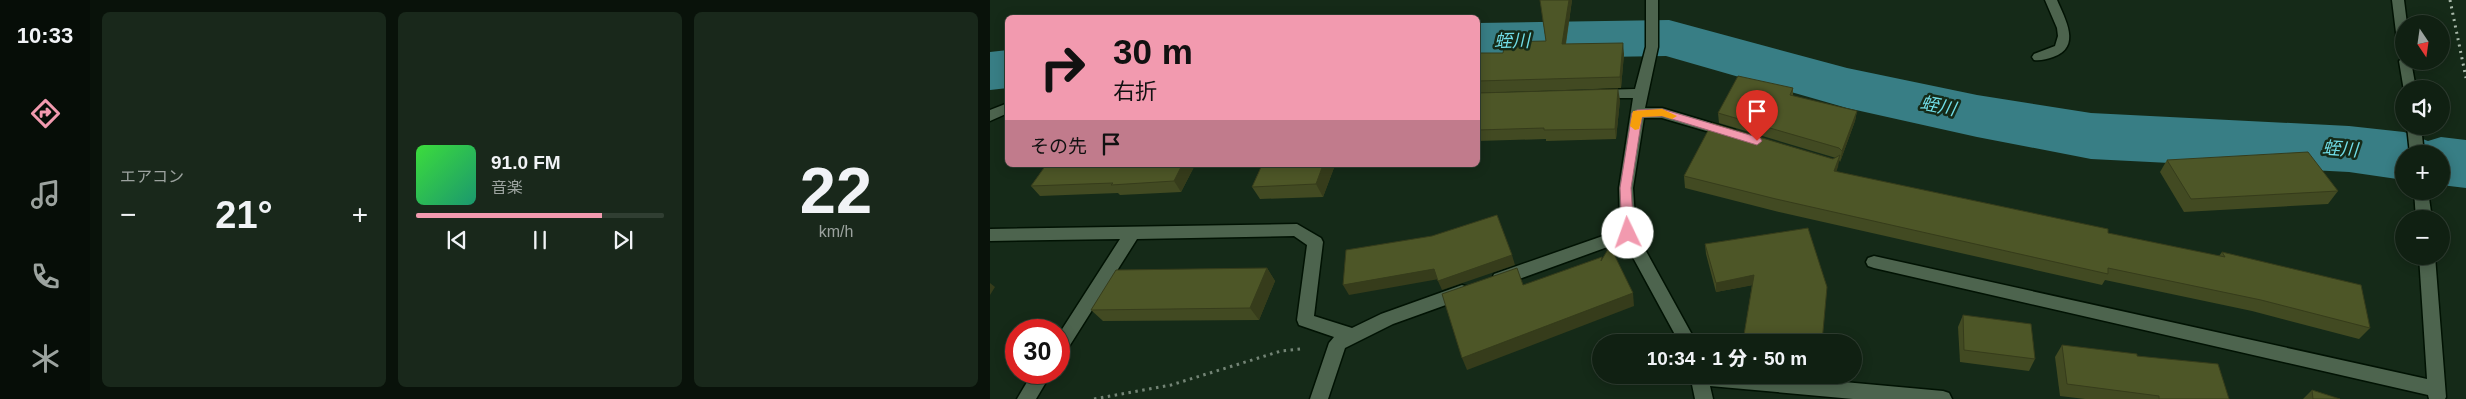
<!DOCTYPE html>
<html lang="ja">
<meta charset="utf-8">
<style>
:root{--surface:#102012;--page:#19281b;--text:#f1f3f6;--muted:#9ca39f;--line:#303e32;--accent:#f29aaf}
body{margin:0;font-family:Arial,"Noto Sans JP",sans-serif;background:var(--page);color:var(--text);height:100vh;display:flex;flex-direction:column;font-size:19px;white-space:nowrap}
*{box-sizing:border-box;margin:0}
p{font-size:16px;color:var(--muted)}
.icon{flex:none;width:28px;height:28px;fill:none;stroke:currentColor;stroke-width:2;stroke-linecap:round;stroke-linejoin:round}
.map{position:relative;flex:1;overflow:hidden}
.details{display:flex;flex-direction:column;gap:12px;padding:12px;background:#09120a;width:900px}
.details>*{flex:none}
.top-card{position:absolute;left:15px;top:15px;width:475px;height:152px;border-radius:8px;box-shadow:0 2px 12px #0003,0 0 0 1px var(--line);background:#f29aaf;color:#111;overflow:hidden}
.needle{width:32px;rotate:167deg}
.tools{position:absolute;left:1405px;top:15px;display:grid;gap:10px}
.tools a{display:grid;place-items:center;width:55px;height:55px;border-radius:50%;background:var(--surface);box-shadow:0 2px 12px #0003,0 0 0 1px var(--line);font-size:25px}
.speed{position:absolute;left:15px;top:319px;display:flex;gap:10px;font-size:25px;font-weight:700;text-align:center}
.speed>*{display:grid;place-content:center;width:65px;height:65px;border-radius:50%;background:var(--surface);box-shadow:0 2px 12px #0003,0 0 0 1px var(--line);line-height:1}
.speed .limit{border:8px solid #d22;background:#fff;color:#111}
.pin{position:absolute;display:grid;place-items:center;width:42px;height:42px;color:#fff;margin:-51px -21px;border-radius:50% 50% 50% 0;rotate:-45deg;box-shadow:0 0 5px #0007}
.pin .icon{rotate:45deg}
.me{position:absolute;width:55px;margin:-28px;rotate:357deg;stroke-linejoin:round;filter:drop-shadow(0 0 4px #0008)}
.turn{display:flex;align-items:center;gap:18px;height:105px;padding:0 25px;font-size:22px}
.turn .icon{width:65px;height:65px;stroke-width:2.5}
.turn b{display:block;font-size:35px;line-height:42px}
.then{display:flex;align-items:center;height:48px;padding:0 25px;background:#0003;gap:10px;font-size:19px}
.big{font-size:38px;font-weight:800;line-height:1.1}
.details .card{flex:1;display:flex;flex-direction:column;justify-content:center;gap:8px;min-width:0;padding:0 18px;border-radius:8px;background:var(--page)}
.details .dial{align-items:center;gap:0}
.dial b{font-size:65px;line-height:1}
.song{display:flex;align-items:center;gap:15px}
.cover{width:60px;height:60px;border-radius:8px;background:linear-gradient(135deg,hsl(120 70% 55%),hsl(160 70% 35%))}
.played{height:5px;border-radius:2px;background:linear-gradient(90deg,var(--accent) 75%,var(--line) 75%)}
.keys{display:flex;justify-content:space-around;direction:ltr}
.heat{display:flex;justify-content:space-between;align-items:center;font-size:28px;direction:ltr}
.details .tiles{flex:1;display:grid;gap:12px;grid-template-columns:repeat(3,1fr)}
.trip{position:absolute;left:602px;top:334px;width:270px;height:50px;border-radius:25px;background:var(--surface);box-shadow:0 2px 12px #0003,0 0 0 1px var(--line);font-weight:800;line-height:50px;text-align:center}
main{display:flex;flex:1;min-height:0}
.tab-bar{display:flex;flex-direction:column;width:90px;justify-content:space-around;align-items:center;background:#060d07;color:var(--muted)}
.tab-bar .icon{width:35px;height:35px}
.tab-bar .active{color:var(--accent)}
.tab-bar b{font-size:22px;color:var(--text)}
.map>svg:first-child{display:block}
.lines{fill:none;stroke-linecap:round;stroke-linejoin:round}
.river{fill:#387e85;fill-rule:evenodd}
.street-casing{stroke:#011203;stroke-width:3}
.path{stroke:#738475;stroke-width:3;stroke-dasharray:2.5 4.5;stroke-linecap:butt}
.street{fill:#4d644e;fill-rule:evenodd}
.rail{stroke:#a8b8a9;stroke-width:3;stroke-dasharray:2 4.5;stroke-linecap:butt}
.wall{fill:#424a22}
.shaded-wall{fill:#363c1b}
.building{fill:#4d5627;stroke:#363c1b}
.route{fill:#f29aaf;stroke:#9d6472}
.slow{fill:#f59e0b}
.labels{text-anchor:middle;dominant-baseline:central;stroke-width:5;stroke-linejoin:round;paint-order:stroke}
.water-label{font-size:18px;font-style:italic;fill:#71dde7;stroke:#152a18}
</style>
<main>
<nav class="tab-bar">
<b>10:33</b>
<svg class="icon active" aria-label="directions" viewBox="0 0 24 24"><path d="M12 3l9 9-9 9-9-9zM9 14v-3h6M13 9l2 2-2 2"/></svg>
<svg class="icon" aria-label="music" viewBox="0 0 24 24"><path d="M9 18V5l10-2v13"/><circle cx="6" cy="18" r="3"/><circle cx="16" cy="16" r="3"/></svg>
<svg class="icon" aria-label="phone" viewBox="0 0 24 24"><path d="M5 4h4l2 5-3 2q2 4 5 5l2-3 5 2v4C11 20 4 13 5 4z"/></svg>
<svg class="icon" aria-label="climate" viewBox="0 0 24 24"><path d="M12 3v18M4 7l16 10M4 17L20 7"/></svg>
</nav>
<section class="details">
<div class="tiles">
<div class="card"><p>エアコン</p>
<div class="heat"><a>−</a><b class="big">21°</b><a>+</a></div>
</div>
<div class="card">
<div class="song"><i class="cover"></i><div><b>91.0 FM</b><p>音楽</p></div></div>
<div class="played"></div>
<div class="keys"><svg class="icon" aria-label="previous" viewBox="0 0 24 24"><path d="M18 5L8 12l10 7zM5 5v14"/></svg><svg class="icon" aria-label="pause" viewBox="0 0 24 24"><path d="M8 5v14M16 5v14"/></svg><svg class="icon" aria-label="next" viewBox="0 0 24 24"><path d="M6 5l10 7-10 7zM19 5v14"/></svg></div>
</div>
<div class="card dial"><b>22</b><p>km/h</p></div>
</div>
</section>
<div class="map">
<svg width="1476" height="399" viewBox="0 0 1476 399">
<rect width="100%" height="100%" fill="#152a18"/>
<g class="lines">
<g class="river">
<polygon points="679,20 857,68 987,95 1101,113 1359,126 1414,132 1438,141 1451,137 1476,140 1476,188 1451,185 1451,154 1414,154 1414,180 1359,172 1101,159 987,137 857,108 676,56 488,59 488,23"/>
<polygon points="18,50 18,88 0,90 0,52"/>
</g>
<g class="street-casing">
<g id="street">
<polygon points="656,0 668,0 668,47 655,108 672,108 745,130 747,133 740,138 672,118 654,118 643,188 646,233 706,342 689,342 634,241 510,286 504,284 502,279 504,274 630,230 629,188 643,98 609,98 602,94 609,90 645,89 656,47"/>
<path d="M1055,0H1067C1075,19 1092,47 1063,57C1057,59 1050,61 1044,60L1042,57L1044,54L1065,46L1068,36L1067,28Z"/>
<polygon points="1402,0 1414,0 1417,24 1414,24 1414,53 1408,49"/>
<polygon points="1414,57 1414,61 1421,61 1426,89 1414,89 1414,91 1409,61"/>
<polygon points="18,103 18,113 0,121 0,110"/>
<polygon points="1417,126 1431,126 1434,154 1420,154"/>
<polygon points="1424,191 1438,191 1442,219 1426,219"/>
<polygon points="307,224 331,238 333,242 324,316 362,328 391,314 472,285 478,287 480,292 478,297 403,324 355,348 338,399 320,399 339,343 344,337 309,325 307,320 317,245 304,236 147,239 75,353 69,356 69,334 130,239 0,241 0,229"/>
<polygon points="884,256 1437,379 1429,256 1445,256 1456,397 1455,399 1439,399 1438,395 884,268 878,266 876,262 878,258"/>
<polygon points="43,372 62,372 46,399 27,399"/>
<polygon points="700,375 777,375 953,391 959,393 962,399 863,399 720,386 723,399 705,399"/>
</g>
</g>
<polyline class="path" points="104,399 181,385 291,351 310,349"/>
<use href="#street" class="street"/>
<polyline class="rail" points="1460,0 1476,78"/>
</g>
<g class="wall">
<polygon points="550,0 582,0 576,44 634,54 631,88 488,93 488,53 513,53 556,41"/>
<polygon points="803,88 803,96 867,111 865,121 850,162 849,160 846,172 1118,233 1229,256 1232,252 1380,328 1369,339 1262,311 1115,280 1112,285 785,211 695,188 694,176 843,159 846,158 729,123 728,113"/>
<polygon points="488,93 630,100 626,139 556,141 556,139 488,141"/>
<polygon points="1177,160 1348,191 1338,204 1194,212 1170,172"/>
<polygon points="56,165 205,165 191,192 130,195 128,193 50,196 41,186"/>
<polygon points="272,165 345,165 333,197 270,199 262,187"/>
<polygon points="715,244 832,342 753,342 762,285 726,292 716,254"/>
<polygon points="277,268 285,281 269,320 113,321 101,310"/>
<polygon points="973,315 1045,359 1039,371 970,362 968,327"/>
<polygon points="1072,345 1147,356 1239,399 1095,399 1070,396 1065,357"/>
<polygon points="1322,390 1350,399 1313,399"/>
</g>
<g class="shaded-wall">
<polygon points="579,0 582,0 574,54 572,44"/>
<polygon points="633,43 634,54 631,88 630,77"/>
<polygon points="628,89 630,100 626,139 625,129"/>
<polygon points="867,111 865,121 850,162 852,151"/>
<polygon points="850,155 848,167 842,183 844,171"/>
<polygon points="192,165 205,165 191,192 184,181"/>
<polygon points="333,165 345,165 333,197 326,184"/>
<polygon points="522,255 525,265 452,290 448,281"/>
<polygon points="277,268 285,281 269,320 260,308"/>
<polygon points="444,269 449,279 359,295 353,285"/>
<polygon points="764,275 764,285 726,292 726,283"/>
<polygon points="0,283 5,287 0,295"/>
<polygon points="643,293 644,306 477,370 472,358"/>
</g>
<g class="building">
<polygon points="550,0 579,0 572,44 633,43 630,77 488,81 488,53 513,53 515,42 556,41"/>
<polygon points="748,76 803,88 800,95 867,111 852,151 849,148 728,113"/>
<polygon points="628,89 625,129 554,130 554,128 488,130 488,93"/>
<polygon points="722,123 843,159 850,155 844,171 1118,229 1118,233 1235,257 1232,252 1371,285 1380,328 1271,300 1118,268 1118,274 786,199 694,176"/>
<polygon points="1318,152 1348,191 1201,199 1177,160"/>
<polygon points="56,165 192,165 184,181 121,185 123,183 41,186"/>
<polygon points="272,165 333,165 326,184 262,187"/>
<polygon points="507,215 522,255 448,281 444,269 353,285 356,250 442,236"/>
<polygon points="818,228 837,287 832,342 762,342 753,341 764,275 726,283 715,244"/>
<polygon points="620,246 643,293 472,358 452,294 527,268 533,285 612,257 611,261"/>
<polygon points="277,268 260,308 101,310 126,270"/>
<polygon points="973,315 1041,324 1045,359 974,350"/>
<polygon points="1072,345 1147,354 1147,356 1228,364 1239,399 1169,399 1169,396 1077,384"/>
<polygon points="1322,390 1350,399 1323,399"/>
</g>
<polygon class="route" points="672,109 770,138 772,141 767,145 672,116 652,117 641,188 644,233 638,237 632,233 630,188 642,113 647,110"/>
<polygon class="slow" points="672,109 687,116 682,119 672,116 652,117 649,129 645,130 640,126 643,111"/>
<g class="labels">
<g class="water-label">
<text transform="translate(522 41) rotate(-1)">蛭川</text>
<text transform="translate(948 106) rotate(11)">蛭川</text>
<text transform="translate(1350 149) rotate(4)">蛭川</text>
</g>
</g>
</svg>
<div class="tools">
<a><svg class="needle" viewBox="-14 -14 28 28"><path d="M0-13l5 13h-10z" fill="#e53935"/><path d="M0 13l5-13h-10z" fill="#9ca39f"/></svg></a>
<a><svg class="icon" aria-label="sound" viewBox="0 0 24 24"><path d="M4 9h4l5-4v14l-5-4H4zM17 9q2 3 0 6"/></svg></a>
<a>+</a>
<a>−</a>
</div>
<div class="speed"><div class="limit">30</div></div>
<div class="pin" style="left:767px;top:141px;background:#d93025"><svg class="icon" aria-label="arrive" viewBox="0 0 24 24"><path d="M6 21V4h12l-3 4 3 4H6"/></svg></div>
<svg class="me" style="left:638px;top:233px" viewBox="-20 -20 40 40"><circle r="19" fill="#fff"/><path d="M0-13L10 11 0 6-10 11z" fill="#f29aaf"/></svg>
<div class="trip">10:34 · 1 分 · 50 m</div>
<div class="top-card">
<div class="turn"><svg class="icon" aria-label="right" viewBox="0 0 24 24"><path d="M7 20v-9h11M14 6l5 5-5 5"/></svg><div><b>30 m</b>右折</div></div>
<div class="then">その先<svg class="icon" aria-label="arrive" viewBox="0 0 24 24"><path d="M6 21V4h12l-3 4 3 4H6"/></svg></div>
</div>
</div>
</main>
